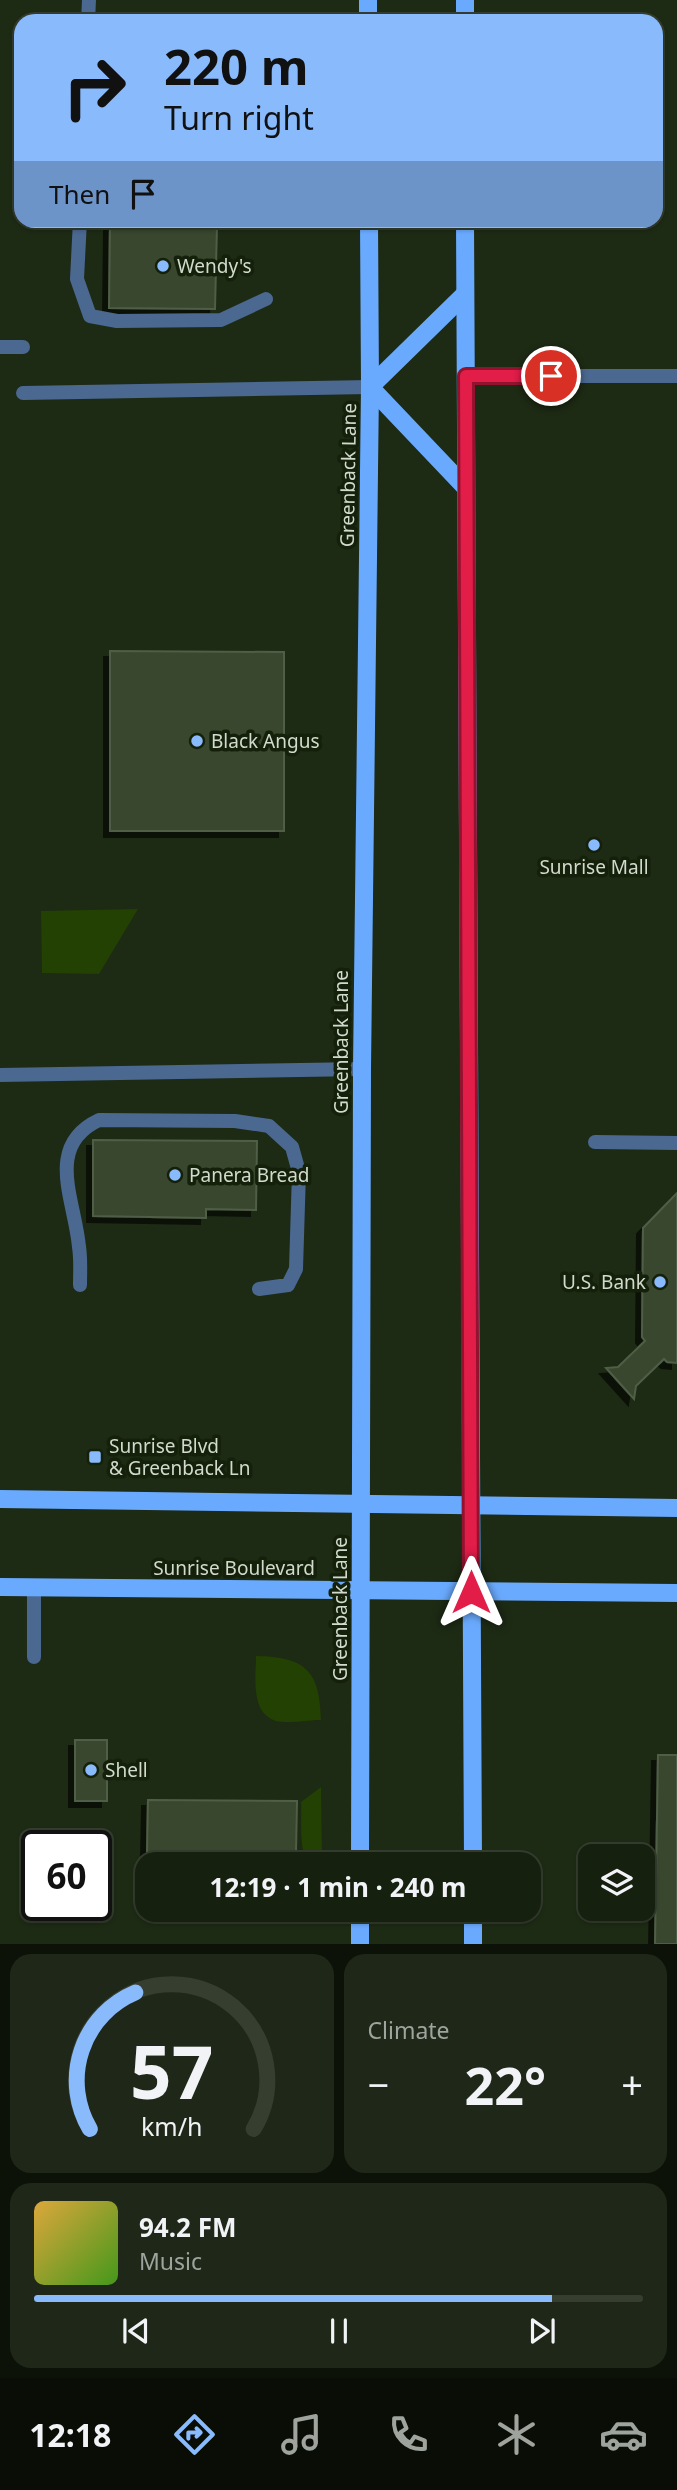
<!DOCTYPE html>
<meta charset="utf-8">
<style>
:root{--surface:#16200f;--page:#1f2818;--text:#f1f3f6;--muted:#9ea39e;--line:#353e2f;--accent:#89bafc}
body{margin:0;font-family:"Noto Sans",sans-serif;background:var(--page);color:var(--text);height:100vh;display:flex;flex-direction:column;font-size:26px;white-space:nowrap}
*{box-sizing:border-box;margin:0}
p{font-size:23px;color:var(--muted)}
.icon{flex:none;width:38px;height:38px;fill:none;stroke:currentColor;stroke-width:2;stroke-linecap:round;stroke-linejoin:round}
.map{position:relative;height:1944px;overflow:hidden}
.sheet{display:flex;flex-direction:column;gap:10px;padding:10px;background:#0c1208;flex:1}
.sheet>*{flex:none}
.top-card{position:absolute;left:14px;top:14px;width:649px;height:214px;border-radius:21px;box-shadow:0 2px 5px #0004,0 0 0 2px var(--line);background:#89bafc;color:#111;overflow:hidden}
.controls{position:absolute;left:578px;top:1844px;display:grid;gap:14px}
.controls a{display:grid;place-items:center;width:77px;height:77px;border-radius:14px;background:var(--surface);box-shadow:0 2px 5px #0004,0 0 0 2px var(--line);font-size:35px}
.speed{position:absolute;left:21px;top:1830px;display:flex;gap:14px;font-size:35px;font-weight:700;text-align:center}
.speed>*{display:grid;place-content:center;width:91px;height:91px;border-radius:50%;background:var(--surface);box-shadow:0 2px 5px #0004,0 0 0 2px var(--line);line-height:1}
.speed .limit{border:4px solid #111;border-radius:10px;background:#fff;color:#111}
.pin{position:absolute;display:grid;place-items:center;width:60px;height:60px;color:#fff;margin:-30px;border:4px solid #fff;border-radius:50%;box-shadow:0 2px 7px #0007}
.me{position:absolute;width:77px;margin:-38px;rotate:0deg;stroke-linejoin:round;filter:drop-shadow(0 0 5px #0008)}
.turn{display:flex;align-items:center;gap:24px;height:147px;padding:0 35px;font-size:32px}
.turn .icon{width:91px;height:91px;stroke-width:2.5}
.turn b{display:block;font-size:49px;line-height:60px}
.then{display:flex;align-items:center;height:66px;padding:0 35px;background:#0003;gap:14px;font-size:26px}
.big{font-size:52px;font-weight:700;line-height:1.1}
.sheet .widget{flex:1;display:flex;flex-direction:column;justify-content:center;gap:10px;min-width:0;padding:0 24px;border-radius:21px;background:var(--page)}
.sheet .dial{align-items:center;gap:0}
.dial svg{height:182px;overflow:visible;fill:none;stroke:var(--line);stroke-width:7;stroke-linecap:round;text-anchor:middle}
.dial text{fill:var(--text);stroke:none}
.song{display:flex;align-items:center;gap:21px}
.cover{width:84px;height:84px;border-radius:10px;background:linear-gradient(135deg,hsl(40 70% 55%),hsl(100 70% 35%))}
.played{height:7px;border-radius:4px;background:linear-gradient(90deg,var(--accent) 85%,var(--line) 85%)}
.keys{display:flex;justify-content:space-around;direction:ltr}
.heat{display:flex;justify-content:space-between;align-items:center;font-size:38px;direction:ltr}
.sheet .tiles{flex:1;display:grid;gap:10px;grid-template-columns:1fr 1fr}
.widget:last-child{grid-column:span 2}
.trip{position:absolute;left:135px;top:1852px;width:406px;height:70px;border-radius:21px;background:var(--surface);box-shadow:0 2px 5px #0004,0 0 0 2px var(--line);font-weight:700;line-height:70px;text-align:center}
.tab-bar{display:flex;height:112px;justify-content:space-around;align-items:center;background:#090d06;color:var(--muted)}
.tab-bar .icon{width:49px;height:49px}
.tab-bar .selected{color:var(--accent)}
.tab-bar b{font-size:32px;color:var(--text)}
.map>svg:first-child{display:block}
.green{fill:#234102}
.building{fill:#39472f;stroke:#505e46;stroke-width:2;filter:url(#shadow)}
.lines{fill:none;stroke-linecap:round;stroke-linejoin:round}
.lane{stroke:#4a6890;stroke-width:14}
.primary{stroke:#6aaafe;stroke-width:18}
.route-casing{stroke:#92132f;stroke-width:18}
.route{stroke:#e11d48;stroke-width:12}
.poi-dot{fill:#89bafc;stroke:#14200a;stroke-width:2.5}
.labels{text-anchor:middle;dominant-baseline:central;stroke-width:7;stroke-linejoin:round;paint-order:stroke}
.poi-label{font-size:19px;fill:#d1dacc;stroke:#14200a;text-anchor:start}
.street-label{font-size:19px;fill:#d1dacc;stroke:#14200a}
</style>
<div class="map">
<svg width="677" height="1944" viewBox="0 0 677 1944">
<defs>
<filter id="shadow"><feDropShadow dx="-6" dy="6" stdDeviation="0" flood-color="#0009"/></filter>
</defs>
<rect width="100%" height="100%" fill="#1d2a14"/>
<g class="green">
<polygon points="138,909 99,974 42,973 41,911"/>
<path d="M256,1656C305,1657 320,1670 321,1720C308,1720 288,1724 276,1721C250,1713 256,1677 256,1656Z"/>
<path d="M321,1787L322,1864C320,1864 311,1864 310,1863C298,1858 302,1814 301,1802Z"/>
</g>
<g class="building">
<polygon points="110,224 217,225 215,309 109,308"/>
<polygon points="110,651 284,652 284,831 110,831"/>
<polygon points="93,1140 257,1141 256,1210 206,1209 206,1218 93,1216"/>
<polygon points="677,1193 677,1363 667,1362 664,1359 636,1386 634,1399 606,1368 618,1367 645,1341 642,1337 643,1228"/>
<rect x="75" y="1740" width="32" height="61"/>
<polygon points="658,1755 677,1755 677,1944 655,1944"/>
<polygon points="148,1800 297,1801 296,1853 147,1853"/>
<rect x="201" y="1853" width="32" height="11"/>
</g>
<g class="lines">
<g class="lane">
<polyline points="88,21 89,0"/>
<polyline points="80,220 77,279 90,316 117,321 221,320 266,299"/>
<polyline points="0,347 23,347"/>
<polyline points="465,376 677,376"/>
<polyline points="23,393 370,387"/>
<polyline points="0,1075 362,1069"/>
<polyline points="595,1142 677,1143"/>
<path d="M80,1285C80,1273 81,1259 79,1247C75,1200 44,1146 99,1120L235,1121L269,1126L292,1147L299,1172L296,1269L288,1285L259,1289"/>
<polyline points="34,1587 34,1657"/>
</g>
<g class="primary">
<polyline points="368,0 368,21"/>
<polyline points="465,21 465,0"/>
<polyline points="465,220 473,1864"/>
<polyline points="370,387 466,488"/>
<polyline points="370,387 465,294"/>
<polyline points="0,1499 677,1508"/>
<polyline points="0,1587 677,1593"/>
<polyline points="360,1864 362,1069 370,387 369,220"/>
<polyline points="360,1909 360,1944"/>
<polyline points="473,1944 473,1909"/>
</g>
</g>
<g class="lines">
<g class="route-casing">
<polyline id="route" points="471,1592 466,376 551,376"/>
</g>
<use href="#route" class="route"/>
</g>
<g class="poi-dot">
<circle cx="163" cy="266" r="7"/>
<circle cx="197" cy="741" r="7"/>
<circle cx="594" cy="845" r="7"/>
<circle cx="175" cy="1175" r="7"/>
<circle cx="660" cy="1282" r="7"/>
<rect x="88" y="1450" width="14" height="14" rx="3.5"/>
<circle cx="91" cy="1770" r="7"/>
</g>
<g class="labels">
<g class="poi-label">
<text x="177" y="266">Wendy's</text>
<text x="211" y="741">Black Angus</text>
<text x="594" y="867" text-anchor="middle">Sunrise Mall</text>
<text x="189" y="1175">Panera Bread</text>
<text x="646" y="1282" text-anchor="end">U.S. Bank</text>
<text x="109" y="1446">Sunrise Blvd<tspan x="109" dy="22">&amp; Greenback Ln</tspan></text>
<text x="105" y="1770">Shell</text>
</g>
<g class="street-label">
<text transform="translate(348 475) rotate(-89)">Greenback Lane</text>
<text transform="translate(341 1042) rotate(-90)">Greenback Lane</text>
<text x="234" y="1568">Sunrise Boulevard</text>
<text transform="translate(340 1609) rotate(-90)">Greenback Lane</text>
</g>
</g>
</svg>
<div class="controls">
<a><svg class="icon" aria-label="layers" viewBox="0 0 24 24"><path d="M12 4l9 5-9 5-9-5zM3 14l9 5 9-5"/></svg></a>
</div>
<div class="speed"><div class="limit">60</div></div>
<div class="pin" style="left:551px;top:376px;background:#d93025"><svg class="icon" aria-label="arrive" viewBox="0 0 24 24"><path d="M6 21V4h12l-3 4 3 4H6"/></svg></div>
<svg class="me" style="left:471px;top:1592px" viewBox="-20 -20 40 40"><path d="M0-17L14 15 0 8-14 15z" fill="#e11d48" stroke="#fff" stroke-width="4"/></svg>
<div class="trip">12:19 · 1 min · 240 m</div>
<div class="top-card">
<div class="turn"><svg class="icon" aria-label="right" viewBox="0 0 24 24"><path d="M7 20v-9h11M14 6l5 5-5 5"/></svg><div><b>220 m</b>Turn right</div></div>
<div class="then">Then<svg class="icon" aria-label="arrive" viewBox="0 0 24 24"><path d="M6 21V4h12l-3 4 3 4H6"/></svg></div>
</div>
</div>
<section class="sheet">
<div class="tiles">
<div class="widget dial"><svg viewBox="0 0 100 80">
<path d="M14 69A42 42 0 1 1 86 69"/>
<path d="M14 69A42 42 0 0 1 34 9" stroke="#89bafc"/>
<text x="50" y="56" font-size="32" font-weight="700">57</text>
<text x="50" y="72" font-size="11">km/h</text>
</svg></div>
<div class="widget"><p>Climate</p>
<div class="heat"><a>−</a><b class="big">22°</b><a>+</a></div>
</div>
<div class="widget">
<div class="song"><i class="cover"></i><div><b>94.2 FM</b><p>Music</p></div></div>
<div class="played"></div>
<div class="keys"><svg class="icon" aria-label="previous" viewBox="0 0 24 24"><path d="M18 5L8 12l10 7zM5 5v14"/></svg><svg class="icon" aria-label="pause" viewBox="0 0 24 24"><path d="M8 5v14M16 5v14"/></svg><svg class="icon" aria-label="next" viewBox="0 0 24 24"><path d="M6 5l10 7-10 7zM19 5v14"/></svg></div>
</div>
</div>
</section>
<nav class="tab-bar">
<b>12:18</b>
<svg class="icon selected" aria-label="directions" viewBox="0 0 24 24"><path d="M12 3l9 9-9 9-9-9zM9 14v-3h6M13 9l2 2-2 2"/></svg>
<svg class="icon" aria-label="music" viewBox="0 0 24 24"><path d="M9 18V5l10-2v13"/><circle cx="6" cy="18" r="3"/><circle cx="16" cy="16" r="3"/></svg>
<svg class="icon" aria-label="phone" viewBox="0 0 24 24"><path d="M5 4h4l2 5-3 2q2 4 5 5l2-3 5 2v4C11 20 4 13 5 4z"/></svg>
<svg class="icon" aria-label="climate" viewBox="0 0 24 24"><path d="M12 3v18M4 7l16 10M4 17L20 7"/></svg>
<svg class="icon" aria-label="car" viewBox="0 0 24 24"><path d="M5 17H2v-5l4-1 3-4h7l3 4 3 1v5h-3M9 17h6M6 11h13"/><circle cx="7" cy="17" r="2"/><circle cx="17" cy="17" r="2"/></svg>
</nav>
